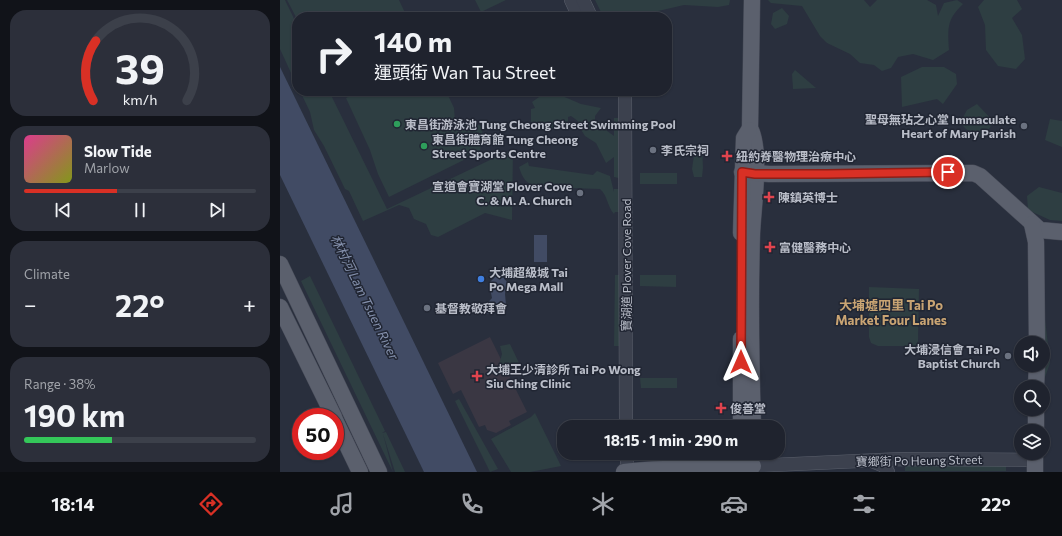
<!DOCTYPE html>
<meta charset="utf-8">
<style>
:root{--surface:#1f232e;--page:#2c2f3a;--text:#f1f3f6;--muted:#a1a4aa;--line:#3c404a;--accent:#d93025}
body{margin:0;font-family:Commissioner,"Noto Sans TC",sans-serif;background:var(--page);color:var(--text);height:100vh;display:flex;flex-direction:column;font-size:15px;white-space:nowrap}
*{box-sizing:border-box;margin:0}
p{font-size:13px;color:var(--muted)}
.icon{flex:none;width:22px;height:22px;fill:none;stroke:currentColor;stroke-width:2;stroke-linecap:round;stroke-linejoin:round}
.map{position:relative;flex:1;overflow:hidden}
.details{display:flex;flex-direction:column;gap:10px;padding:10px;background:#111319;width:280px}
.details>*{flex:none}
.banner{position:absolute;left:12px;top:12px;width:380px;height:84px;border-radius:16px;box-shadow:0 1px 3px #0004,0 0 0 1px var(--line);background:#1f232e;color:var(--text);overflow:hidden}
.tools{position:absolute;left:734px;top:336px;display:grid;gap:8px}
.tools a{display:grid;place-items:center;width:36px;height:36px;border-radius:50%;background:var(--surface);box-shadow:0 1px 3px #0004,0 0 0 1px var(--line);font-size:20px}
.speed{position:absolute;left:12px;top:408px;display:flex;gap:8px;font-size:20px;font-weight:700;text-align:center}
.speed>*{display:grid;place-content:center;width:52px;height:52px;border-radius:50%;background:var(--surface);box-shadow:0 1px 3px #0004,0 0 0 1px var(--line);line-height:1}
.speed .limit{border:6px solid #d22;background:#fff;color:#111}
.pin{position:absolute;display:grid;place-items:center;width:34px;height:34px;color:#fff;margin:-17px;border:2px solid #fff;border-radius:50%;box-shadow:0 1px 4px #0007}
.me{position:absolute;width:44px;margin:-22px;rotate:0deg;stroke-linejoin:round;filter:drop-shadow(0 0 3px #0008)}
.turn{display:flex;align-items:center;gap:14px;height:84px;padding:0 16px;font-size:18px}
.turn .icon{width:52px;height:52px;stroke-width:2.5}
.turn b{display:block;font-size:28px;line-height:34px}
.big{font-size:30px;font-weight:700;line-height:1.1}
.details .tile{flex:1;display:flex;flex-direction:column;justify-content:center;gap:6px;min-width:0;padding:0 14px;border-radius:16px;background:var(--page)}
.details .dial{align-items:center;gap:0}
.dial svg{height:104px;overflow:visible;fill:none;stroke:var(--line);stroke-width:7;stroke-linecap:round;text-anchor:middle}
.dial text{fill:var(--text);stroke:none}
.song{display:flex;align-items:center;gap:12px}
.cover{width:48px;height:48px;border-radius:6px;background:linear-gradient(135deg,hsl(330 70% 55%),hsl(70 70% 35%))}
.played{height:4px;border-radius:2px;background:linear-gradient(90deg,var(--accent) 40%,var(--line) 40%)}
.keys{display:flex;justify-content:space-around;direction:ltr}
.heat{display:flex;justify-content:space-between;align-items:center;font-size:22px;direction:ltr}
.charge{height:6px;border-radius:3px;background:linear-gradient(90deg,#34c759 38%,var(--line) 0)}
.trip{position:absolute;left:277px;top:420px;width:228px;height:40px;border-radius:16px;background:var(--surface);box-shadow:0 1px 3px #0004,0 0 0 1px var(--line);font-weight:700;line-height:40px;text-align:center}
.tabs{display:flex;height:64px;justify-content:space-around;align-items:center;background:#0c0e12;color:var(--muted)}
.tabs .icon{width:28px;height:28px}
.tabs .selected{color:var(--accent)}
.tabs b{font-size:18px;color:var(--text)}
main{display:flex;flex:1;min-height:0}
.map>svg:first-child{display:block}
.medical{fill:#3a3743}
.green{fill:#2e3e42}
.water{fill:#414b64}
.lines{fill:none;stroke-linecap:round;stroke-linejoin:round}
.minor-casing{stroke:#5a5f6b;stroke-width:14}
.major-casing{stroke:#464a57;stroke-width:17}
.minor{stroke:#3c414e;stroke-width:13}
.major{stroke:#5b606d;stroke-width:16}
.route-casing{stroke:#8d1f18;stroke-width:10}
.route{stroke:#d93025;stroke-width:7}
.leisure-dot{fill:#2e9e5b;stroke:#212633;stroke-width:1.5}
.worship-dot{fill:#6b7280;stroke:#212633;stroke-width:1.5}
.health-dot{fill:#e0444e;stroke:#212633;stroke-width:1.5}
.shop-dot{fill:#3f7fe0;stroke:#212633;stroke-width:1.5}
.labels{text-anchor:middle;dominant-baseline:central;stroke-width:3;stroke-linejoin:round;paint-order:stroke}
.poi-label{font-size:12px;font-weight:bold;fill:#b9bdc8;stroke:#212633;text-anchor:start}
.street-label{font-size:12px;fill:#b9bdc8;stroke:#212633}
.water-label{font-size:13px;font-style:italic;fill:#8490ac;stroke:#212633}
.neighbourhood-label{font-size:13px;font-weight:bold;fill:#c9a473;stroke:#212633}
</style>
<main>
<section class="details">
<div class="tile dial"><svg viewBox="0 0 100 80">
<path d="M14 69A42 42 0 1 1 86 69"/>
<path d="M14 69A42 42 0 0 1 16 23" stroke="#d93025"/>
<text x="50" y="56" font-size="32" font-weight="700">39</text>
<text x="50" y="72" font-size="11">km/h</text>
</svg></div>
<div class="tile">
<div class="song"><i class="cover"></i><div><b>Slow Tide</b><p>Marlow</p></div></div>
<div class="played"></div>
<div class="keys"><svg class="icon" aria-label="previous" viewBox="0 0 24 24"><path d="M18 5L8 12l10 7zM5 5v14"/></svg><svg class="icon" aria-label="pause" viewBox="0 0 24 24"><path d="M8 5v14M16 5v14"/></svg><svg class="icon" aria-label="next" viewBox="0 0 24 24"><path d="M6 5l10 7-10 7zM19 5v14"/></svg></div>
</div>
<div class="tile"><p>Climate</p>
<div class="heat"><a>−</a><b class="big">22°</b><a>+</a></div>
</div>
<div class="tile"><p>Range · 38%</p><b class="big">190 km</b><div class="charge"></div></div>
</section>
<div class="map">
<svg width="782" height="472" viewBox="0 0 782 472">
<rect width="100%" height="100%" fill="#292f3d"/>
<polygon class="medical" points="210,337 247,412 229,421 231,425 216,433 207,430 205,425 199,427 181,390 173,394 158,363"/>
<g class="green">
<polygon points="0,0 5,0 17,25 17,86 0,49"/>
<polygon points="7,0 119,0 127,17 17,17 17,19"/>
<polygon points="195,0 226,0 201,12"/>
<polygon points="315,0 450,0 449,5 438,7 404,5 361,15 321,12"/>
<path d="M488,0H584L590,7L597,0H647L656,5L658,16L664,3L677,0L683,4C666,20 668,29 669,50L653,60L633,54L618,57L611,68L602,71L594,65L580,63L570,54L547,43L540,36L522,6L491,3Z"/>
<polygon points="704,0 737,0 742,9 732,18 742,35 745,59 736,69 718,66 706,50 705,25 698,7"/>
<polygon points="502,8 509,16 507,24 495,29 491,24 493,13"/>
<polygon points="642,67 664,67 676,74 677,84 663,104 657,99 622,107 621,77"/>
<polygon points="515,70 536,88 513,89 512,74"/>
<polygon points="20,91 49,91 107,209 233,149 232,220 205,213 158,237 151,235 146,224 134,219 129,208 119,205 83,221 69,191 65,189 44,146 34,130 30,112"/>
<polygon points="81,91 166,91 174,108 175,121 203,126 200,152 109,197 98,174 90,150 66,98"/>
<polygon points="273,92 301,104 321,108 315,116 315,130 323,128 334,136 334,118 339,118 339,178 334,177 334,157 326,163 316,143 305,136 300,128 296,127 298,121 291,116 288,117 288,128 251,128 251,109 255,108 252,102 262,95"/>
<polygon points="697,104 714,122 702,138 686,129 680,123 687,110"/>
<polygon points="770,119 782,121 782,147 765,140"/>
<polygon points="422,144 423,168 422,177 414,177 412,169 415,148"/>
<path d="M248,162L249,166L313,175L317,171L330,176L334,192V189H339V212H335L334,214C327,206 328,196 320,189L257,187C246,184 242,177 239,167Z"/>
<rect x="360" y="173" width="37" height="11"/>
<polygon points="759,187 782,193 782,221 770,220 748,210 747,196"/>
<polygon points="335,275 339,275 339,346 334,346"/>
<polygon points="360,275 396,275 396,287 360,286"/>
<polygon points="30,276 105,431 102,433 106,432 125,472 115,472 103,434 113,472 21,281"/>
<polygon points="589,287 639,289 638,341 636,346 598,346 591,343 589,337"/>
<polygon points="764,310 770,363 764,380 763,398"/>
<polygon points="230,344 239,363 233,369 222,370 218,368 222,354 220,346"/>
<polygon points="360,378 397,378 397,388 361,388"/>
<polygon points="179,399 218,469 210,472 175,401"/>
<polygon points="255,413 281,466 250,472 231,472 211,439 251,417"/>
<polygon points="726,462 726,471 625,471 625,466 707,466"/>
</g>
<g class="water">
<polygon points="0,67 197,472 144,472 0,175"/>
<rect x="254" y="235" width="13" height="27"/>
<polygon points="216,276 222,276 227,282 225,294 226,305 214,313 205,314 203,308 212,298 209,283"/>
</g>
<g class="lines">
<g class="minor-casing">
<g id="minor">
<polyline points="291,0 299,17"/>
<polyline points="303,0 311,17"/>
<polyline points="345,91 346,427"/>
<polyline points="347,453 347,472"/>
<polyline points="592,461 604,466 608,472"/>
<polyline points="473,466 621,459 755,460"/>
</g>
</g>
<g class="major-casing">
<g id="major">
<path d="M472,0L470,128C482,151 473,207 472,234C470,298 471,363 473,427"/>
<polyline points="462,172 489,174 693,173 700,176 760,230 782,232"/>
<polyline points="752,224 756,242 757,343"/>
<polyline points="461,233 464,138 469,130"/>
<polyline points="0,264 99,472"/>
<polyline points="0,307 54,417"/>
<polyline points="756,387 757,365"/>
<polyline points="55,420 80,472"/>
<polyline points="461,427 461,339"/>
<polyline points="756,431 756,409"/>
<path d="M344,472C387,466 430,470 473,466"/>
<polyline points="755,472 755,453"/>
</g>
</g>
<use href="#minor" class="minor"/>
<use href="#major" class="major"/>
</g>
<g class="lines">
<g class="route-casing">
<polyline id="route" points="461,362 462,172 475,174 547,174 668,172"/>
</g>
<use href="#route" class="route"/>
</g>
<g class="leisure-dot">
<circle cx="117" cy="124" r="4"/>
<circle cx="144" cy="146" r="4"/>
</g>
<g class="worship-dot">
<circle cx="744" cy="126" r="4"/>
<circle cx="373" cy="150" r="4"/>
<circle cx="300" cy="193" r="4"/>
<circle cx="147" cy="308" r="4"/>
<circle cx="728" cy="356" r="4"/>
</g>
<g class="health-dot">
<path d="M445 150h4v4h4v4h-4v4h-4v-4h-4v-4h4z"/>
<path d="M487 191h4v4h4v4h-4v4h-4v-4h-4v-4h4z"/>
<path d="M488 241h4v4h4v4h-4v4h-4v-4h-4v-4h4z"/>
<path d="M195 370h4v4h4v4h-4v4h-4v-4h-4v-4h4z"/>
<path d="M439 402h4v4h4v4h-4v4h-4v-4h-4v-4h4z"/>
</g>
<circle class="shop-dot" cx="201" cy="279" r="4"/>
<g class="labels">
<g class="poi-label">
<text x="736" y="119" text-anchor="end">聖母無玷之心堂 Immaculate<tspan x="736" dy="14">Heart of Mary Parish</tspan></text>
<text x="125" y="124">東昌街游泳池 Tung Cheong Street Swimming Pool</text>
<text x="152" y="139">東昌街體育館 Tung Cheong<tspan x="152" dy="14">Street Sports Centre</tspan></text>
<text x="381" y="150">李氏宗祠</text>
<text x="456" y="156">紐約脊醫物理治療中心</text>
<text x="292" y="186" text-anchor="end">宣道會寶湖堂 Plover Cove<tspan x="292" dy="14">C. &amp; M. A. Church</tspan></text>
<text x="498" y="197">陳鎮英博士</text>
<text x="499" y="247">富健醫務中心</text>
<text x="209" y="272">大埔超級城 Tai<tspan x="209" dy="14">Po Mega Mall</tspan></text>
<text x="155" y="308">基督教敬拜會</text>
<text x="720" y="349" text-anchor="end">大埔浸信會 Tai Po<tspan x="720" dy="14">Baptist Church</tspan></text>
<text x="206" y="369">大埔王少清診所 Tai Po Wong<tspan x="206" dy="14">Siu Ching Clinic</tspan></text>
<text x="450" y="408">俊善堂</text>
</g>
<g class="street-label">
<text transform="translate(346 265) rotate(-90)">寶湖道 Plover Cove Road</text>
<text transform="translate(639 460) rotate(-1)">寶鄉街 Po Heung Street</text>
</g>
<g class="water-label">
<text transform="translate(85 297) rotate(64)">林村河 Lam Tsuen River</text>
</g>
<g class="neighbourhood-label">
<text x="611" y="305">大埔墟四里 Tai Po<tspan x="611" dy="15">Market Four Lanes</tspan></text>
</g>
</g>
</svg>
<div class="tools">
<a><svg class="icon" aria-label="sound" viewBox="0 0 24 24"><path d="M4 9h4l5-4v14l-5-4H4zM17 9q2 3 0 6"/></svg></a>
<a><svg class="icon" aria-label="search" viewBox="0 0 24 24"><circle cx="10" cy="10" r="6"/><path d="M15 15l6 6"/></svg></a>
<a><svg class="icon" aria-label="layers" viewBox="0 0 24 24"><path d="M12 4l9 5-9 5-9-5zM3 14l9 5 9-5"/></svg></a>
</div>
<div class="speed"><div class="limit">50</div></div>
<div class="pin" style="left:668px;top:172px;background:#d93025"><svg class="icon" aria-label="arrive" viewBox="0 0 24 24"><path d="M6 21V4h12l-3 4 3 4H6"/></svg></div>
<svg class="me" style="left:461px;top:362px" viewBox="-20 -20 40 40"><path d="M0-17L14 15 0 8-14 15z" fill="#d93025" stroke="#fff" stroke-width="4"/></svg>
<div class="trip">18:15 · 1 min · 290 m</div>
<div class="banner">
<div class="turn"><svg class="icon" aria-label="right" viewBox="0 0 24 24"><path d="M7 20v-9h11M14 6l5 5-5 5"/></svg><div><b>140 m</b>運頭街 Wan Tau Street</div></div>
</div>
</div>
</main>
<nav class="tabs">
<b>18:14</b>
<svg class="icon selected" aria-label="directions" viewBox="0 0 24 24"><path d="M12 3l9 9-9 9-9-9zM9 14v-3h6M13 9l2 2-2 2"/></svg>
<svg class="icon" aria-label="music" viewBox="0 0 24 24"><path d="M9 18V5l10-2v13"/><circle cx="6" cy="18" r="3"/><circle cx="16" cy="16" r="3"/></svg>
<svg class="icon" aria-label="phone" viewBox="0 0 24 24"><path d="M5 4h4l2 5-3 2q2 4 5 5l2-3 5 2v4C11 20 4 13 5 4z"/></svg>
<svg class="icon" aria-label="climate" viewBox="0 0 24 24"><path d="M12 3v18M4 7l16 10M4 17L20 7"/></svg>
<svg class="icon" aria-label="car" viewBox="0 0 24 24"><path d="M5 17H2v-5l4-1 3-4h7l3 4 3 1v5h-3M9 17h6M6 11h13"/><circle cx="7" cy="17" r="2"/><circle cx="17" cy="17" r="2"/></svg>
<svg class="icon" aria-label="filters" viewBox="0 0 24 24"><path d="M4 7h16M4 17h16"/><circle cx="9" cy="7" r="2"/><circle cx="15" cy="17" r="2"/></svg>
<b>22°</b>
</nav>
